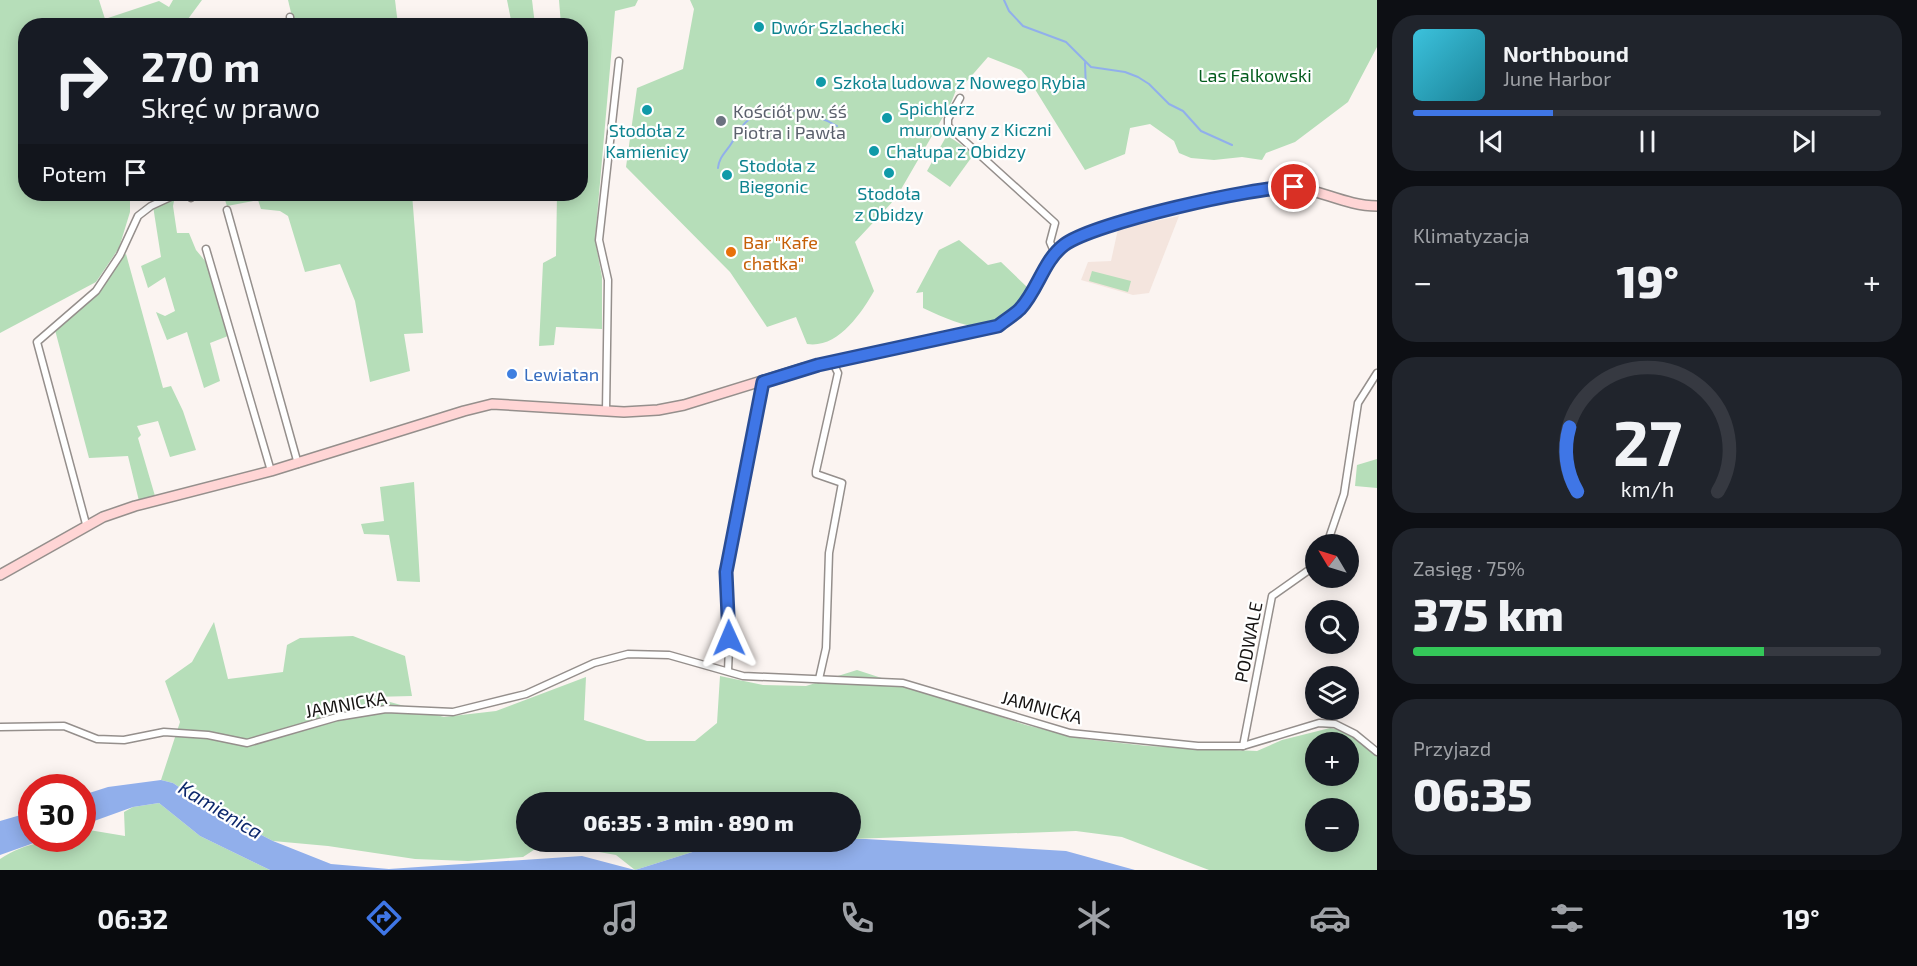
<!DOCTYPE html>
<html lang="pl">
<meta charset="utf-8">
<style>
:root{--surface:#171b24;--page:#20242c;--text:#f1f3f6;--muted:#9ea1a6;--line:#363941;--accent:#3f76e6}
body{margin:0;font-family:"Exo 2",sans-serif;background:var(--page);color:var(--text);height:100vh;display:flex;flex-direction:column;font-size:22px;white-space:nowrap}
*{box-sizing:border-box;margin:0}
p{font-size:20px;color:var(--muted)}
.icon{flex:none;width:33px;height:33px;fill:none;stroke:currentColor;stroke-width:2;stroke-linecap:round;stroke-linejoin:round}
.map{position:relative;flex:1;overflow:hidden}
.details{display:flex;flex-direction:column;gap:15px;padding:15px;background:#0d0f14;width:540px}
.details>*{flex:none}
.top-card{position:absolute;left:18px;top:18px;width:570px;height:183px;border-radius:24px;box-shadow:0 3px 15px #0003;background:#171b24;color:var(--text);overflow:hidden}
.needle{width:39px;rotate:308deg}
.buttons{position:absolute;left:1305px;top:534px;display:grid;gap:12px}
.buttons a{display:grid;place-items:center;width:54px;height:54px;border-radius:50%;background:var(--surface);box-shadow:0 3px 15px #0003;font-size:30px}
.speed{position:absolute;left:18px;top:774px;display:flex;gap:12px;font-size:30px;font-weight:700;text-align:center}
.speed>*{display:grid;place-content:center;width:78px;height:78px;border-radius:50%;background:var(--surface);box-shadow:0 3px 15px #0003;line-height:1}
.speed .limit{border:9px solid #d22;background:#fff;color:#111}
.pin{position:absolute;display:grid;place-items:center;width:51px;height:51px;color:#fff;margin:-26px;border:3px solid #fff;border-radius:50%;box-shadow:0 2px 6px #0007}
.me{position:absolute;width:66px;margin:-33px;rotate:359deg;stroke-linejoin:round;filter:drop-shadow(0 0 4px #0008)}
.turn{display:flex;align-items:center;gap:21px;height:126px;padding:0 24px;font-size:27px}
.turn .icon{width:78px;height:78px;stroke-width:2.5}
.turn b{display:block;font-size:42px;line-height:51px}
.then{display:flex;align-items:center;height:57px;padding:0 24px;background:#0003;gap:12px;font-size:22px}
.big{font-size:45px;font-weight:800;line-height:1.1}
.details .card{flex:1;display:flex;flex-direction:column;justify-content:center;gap:9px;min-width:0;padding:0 21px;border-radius:24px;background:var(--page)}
.details .dial{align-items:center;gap:0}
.dial svg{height:156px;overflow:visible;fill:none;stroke:var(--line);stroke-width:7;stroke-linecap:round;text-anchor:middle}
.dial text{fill:var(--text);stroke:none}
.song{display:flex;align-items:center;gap:18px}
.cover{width:72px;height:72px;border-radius:9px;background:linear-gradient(135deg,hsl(190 70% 55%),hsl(190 70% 35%))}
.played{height:6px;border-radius:3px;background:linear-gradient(90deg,var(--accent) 30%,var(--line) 30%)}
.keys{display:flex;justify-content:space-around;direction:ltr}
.heat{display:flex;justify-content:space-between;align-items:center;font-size:33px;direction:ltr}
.charge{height:9px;border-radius:4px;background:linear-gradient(90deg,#34c759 75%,var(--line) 0)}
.trip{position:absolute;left:516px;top:792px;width:345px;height:60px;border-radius:30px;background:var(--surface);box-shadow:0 3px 15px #0003;font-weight:800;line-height:60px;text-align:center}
.dock{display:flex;height:96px;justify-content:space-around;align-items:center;background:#090b0e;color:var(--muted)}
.dock .icon{width:42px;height:42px}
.dock .active{color:var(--accent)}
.dock b{font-size:27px;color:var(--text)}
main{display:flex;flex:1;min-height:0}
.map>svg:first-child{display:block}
.built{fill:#f4e5de}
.green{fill:#b6deb9;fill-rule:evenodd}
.water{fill:#91afeb}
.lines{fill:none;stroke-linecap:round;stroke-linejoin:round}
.stream{stroke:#91afeb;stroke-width:2}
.street-casing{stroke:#958f8c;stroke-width:9}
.secondary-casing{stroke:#958f8c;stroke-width:12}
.street{stroke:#fff;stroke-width:6}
.secondary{stroke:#ffd5d5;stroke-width:9}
.route-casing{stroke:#294d96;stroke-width:15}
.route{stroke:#3f76e6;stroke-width:10}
.culture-dot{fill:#0f9aa8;stroke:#fff;stroke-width:2}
.worship-dot{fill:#6b7280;stroke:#fff;stroke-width:2}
.food-dot{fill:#e8710a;stroke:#fff;stroke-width:2}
.shop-dot{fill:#3f7fe0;stroke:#fff;stroke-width:2}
.labels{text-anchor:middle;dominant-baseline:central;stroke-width:4.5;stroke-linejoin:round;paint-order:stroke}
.culture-label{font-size:18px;fill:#0d838f;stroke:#fff;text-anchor:start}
.park-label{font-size:18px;fill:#045d1e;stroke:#fff}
.worship-label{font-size:18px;fill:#5b616d;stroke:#fff;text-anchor:start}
.food-label{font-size:18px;fill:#c56008;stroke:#fff;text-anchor:start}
.shop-label{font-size:18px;fill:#366cbe;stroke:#fff;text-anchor:start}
.street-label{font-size:18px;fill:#171413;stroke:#fff}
.water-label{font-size:20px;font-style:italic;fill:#0d286c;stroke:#fff}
</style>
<main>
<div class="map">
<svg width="1377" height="870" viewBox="0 0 1377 870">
<rect width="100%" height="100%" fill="#fbf4f1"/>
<polygon class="built" points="1179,216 1149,293 1133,295 1081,280 1088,262 1111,261 1118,229"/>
<g class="green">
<polygon points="0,0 99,0 105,19 159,1 169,7 173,0 202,0 188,19 187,25 26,26 26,194 130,194 130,212 119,248 96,282 0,333"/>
<polygon points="288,0 395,0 398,25 294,25"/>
<polygon points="507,0 532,0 535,25 512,25"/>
<polygon points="559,0 638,0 635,6 615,11 595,240 602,277 602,329 556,327 554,345 539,346 543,263 556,256 557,194 580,194 580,26 561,25"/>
<path d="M690,0H1377V47L1348,102L1295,142L1266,153L1262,160L1242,157L1214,160L1191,158L1179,153L1174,141L1150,124L1130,128L1125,154L1085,170L1028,78L1021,70L988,57L960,89L958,85L951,103L896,198L855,242L874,291C861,314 837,349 807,344L796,317L767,327L730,272L626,167L637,88L683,69L694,9Z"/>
<polygon points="947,135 974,154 950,187 927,171"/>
<polygon points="223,194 412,194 423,333 404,334 410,371 370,382 355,301 340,264 305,272 288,216 280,211 261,209 258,200 227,206"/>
<polygon points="175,196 173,206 177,233 189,233 196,250 206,262 228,336 210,343 220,381 204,388 187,332 167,340 156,312 165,316 175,311 165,277 148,288 141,266 161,257 153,206"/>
<path d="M959,240L988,265L1001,262L1028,288C998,343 969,329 923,308V292L916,293L939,250Z"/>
<polygon points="126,254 163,388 171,386 183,411 196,450 170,457 158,421 137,426 141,435 138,438 155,496 139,501 128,456 89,458 55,330 102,288 122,259 121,256"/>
<polygon points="1092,271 1131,281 1128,292 1089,281"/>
<polygon points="1377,459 1377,488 1355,486 1357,465"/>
<polygon points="414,482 420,582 397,581 389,535 364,534 361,524 384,521 380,487"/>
<path d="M214,622L228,679L283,672L287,645L300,638L353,636L405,656L412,696L372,697L444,717L496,711L586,677L584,720L647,741H695L717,723L720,676L763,685L806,686L857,670L1026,725L1084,739L1148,746L1257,751L1282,740L1330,728L1342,730L1358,739L1377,755V870H1209L1122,837L1076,831L851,839L850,802H526V842H546L523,857L468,861L415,859L328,846L273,841L214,811L173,783L161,780L180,722L165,681L192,662ZM1316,742H1348V776H1316ZM1316,808H1348V842H1316Z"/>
<path d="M159,803L200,836L270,870H0V859C26,842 53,839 82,838L83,831L89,830L125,836L124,812L133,807Z"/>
<polygon points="597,842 786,842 718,844 635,870 616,855 599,852"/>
</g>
<g class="water">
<polygon points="161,780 173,783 214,811 273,841 331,864 389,869 582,856 635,870 718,844 850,842 851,839 866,839 1066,851 1135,870 270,870 200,836 159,803 133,807 83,825 83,795 108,787"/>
<polygon points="31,812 32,838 45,839 0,855 0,821"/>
</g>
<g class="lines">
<g class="stream">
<polyline points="1004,0 1009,11 1023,26 1066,42 1091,67 1125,72 1138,77 1149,84 1169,104 1183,111 1201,131 1232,145"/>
<polyline points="1085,63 1086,90"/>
<path d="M718,168C719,157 726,152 731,144C737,134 742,124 751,118C775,101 814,113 837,126"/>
</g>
<g class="street-casing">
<g id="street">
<polyline points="290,17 291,26"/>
<polyline points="960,98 948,119 948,126 1055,223 1050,242 1055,254"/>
<polyline points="190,194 191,198"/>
<polyline points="227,210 298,464"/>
<polyline points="206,249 271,471"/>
<polyline points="606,411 608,280 599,240 619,61"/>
<polyline points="86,524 37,342 96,291 120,255 138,216 151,206 177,194"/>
<polyline points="1327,544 1344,494 1358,403 1377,373"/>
<polyline points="728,671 730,622 726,572 763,382"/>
<polyline points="819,679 826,648 829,553 842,483 816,474 816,471 838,373 832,361"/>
<polyline points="0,727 64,726 97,739 124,740 164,732 208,735 247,743 337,717 386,709 453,712 526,694 594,663 628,654 669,655 743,676 903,683 1070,733 1198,746 1243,746 1319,723 1335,724 1355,734 1377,752"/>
<polyline points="1243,746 1272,596 1316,565"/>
</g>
</g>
<g class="secondary-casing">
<path id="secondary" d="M0,575L103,517L135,506L271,471L464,411L492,404L624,412L658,410L684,405L804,368L998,326C1005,320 1014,315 1020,309C1038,290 1042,262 1064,245C1088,226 1262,184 1293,187C1321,190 1347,206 1377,206"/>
</g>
<use href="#street" class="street"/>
<use href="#secondary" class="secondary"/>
</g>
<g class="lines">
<g class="route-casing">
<path id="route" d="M729,638L726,572L763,382L818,365L998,326C1005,320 1014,315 1020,309C1038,290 1043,261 1064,245C1093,223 1256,186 1294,187"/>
</g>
<use href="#route" class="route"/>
</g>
<g class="culture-dot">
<circle cx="759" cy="27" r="6"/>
<circle cx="821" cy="82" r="6"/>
<circle cx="647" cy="110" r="6"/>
<circle cx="887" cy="118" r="6"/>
<circle cx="874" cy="151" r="6"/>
<circle cx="889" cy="173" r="6"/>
<circle cx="727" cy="175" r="6"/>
</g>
<circle class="worship-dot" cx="721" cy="121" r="6"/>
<circle class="food-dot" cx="731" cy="252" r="6"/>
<circle class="shop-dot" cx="512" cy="374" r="6"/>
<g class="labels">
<g class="culture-label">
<text x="771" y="27">Dwór Szlachecki</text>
<text x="833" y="82">Szkoła ludowa z Nowego Rybia</text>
<text x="899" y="108">Spichlerz<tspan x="899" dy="21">murowany z Kiczni</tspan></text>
<text x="647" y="130" text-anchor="middle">Stodoła z<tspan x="647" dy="21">Kamienicy</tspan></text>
<text x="886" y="151">Chałupa z Obidzy</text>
<text x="739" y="165">Stodoła z<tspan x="739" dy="21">Biegonic</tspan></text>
<text x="889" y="193" text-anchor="middle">Stodoła<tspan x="889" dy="21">z Obidzy</tspan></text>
</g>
<g class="park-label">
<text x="1255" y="75">Las Falkowski</text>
</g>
<g class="worship-label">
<text x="733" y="111">Kościół pw. śś<tspan x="733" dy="21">Piotra i Pawła</tspan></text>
</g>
<g class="food-label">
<text x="743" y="242">Bar "Kafe<tspan x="743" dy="21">chatka"</tspan></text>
</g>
<g class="shop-label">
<text x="524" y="374">Lewiatan</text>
</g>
<g class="street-label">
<text transform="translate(1248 642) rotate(-79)">PODWALE</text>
<text transform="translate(346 704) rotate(-10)">JAMNICKA</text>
<text transform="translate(1042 707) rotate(15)">JAMNICKA</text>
</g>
<g class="water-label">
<text transform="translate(221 809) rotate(31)">Kamienica</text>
</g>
</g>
</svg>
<div class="buttons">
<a><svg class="needle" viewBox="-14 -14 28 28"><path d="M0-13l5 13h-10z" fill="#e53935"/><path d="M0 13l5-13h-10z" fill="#9ea1a6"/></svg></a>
<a><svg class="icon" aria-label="search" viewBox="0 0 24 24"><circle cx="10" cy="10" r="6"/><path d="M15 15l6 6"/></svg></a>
<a><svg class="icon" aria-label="layers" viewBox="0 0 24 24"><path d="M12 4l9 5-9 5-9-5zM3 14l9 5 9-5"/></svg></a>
<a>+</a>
<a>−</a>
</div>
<div class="speed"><div class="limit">30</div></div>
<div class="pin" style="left:1294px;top:187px;background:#d93025"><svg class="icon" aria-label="arrive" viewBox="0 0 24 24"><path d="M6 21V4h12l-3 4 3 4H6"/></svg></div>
<svg class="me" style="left:729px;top:638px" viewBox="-20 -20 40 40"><path d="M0-17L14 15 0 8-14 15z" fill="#3f76e6" stroke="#fff" stroke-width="4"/></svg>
<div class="trip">06:35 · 3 min · 890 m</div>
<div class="top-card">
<div class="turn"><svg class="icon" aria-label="right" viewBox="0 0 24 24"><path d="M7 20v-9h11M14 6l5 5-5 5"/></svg><div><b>270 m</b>Skręć w prawo</div></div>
<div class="then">Potem<svg class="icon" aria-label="arrive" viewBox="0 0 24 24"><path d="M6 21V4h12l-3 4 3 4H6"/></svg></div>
</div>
</div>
<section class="details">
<div class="card">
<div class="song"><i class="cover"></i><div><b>Northbound</b><p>June Harbor</p></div></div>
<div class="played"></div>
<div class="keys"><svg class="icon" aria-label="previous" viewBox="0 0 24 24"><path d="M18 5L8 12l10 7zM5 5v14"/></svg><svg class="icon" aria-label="pause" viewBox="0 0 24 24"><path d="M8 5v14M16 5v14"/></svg><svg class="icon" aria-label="next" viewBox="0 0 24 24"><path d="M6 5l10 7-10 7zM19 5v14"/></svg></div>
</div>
<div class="card"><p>Klimatyzacja</p>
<div class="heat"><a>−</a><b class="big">19°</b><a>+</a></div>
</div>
<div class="card dial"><svg viewBox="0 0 100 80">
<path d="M14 69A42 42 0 1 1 86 69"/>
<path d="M14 69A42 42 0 0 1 10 36" stroke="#3f76e6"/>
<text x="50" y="56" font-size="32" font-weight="700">27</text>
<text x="50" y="72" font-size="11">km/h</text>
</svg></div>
<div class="card"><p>Zasięg · 75%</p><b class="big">375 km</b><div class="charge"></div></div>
<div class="card"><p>Przyjazd</p><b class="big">06:35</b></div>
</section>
</main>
<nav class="dock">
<b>06:32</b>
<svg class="icon active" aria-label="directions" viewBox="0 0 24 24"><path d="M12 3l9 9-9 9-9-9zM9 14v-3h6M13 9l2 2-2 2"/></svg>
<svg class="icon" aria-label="music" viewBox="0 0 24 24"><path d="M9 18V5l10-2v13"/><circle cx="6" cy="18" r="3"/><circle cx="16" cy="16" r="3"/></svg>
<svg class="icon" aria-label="phone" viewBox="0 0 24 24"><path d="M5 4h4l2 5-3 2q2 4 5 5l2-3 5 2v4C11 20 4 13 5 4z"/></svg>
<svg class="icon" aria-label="climate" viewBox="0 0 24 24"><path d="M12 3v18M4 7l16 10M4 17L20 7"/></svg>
<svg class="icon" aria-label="car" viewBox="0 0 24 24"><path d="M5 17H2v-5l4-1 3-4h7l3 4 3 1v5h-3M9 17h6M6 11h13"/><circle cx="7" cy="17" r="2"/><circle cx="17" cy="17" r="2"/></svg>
<svg class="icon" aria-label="filters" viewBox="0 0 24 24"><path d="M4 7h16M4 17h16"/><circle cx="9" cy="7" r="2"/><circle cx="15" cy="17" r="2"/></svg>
<b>19°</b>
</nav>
